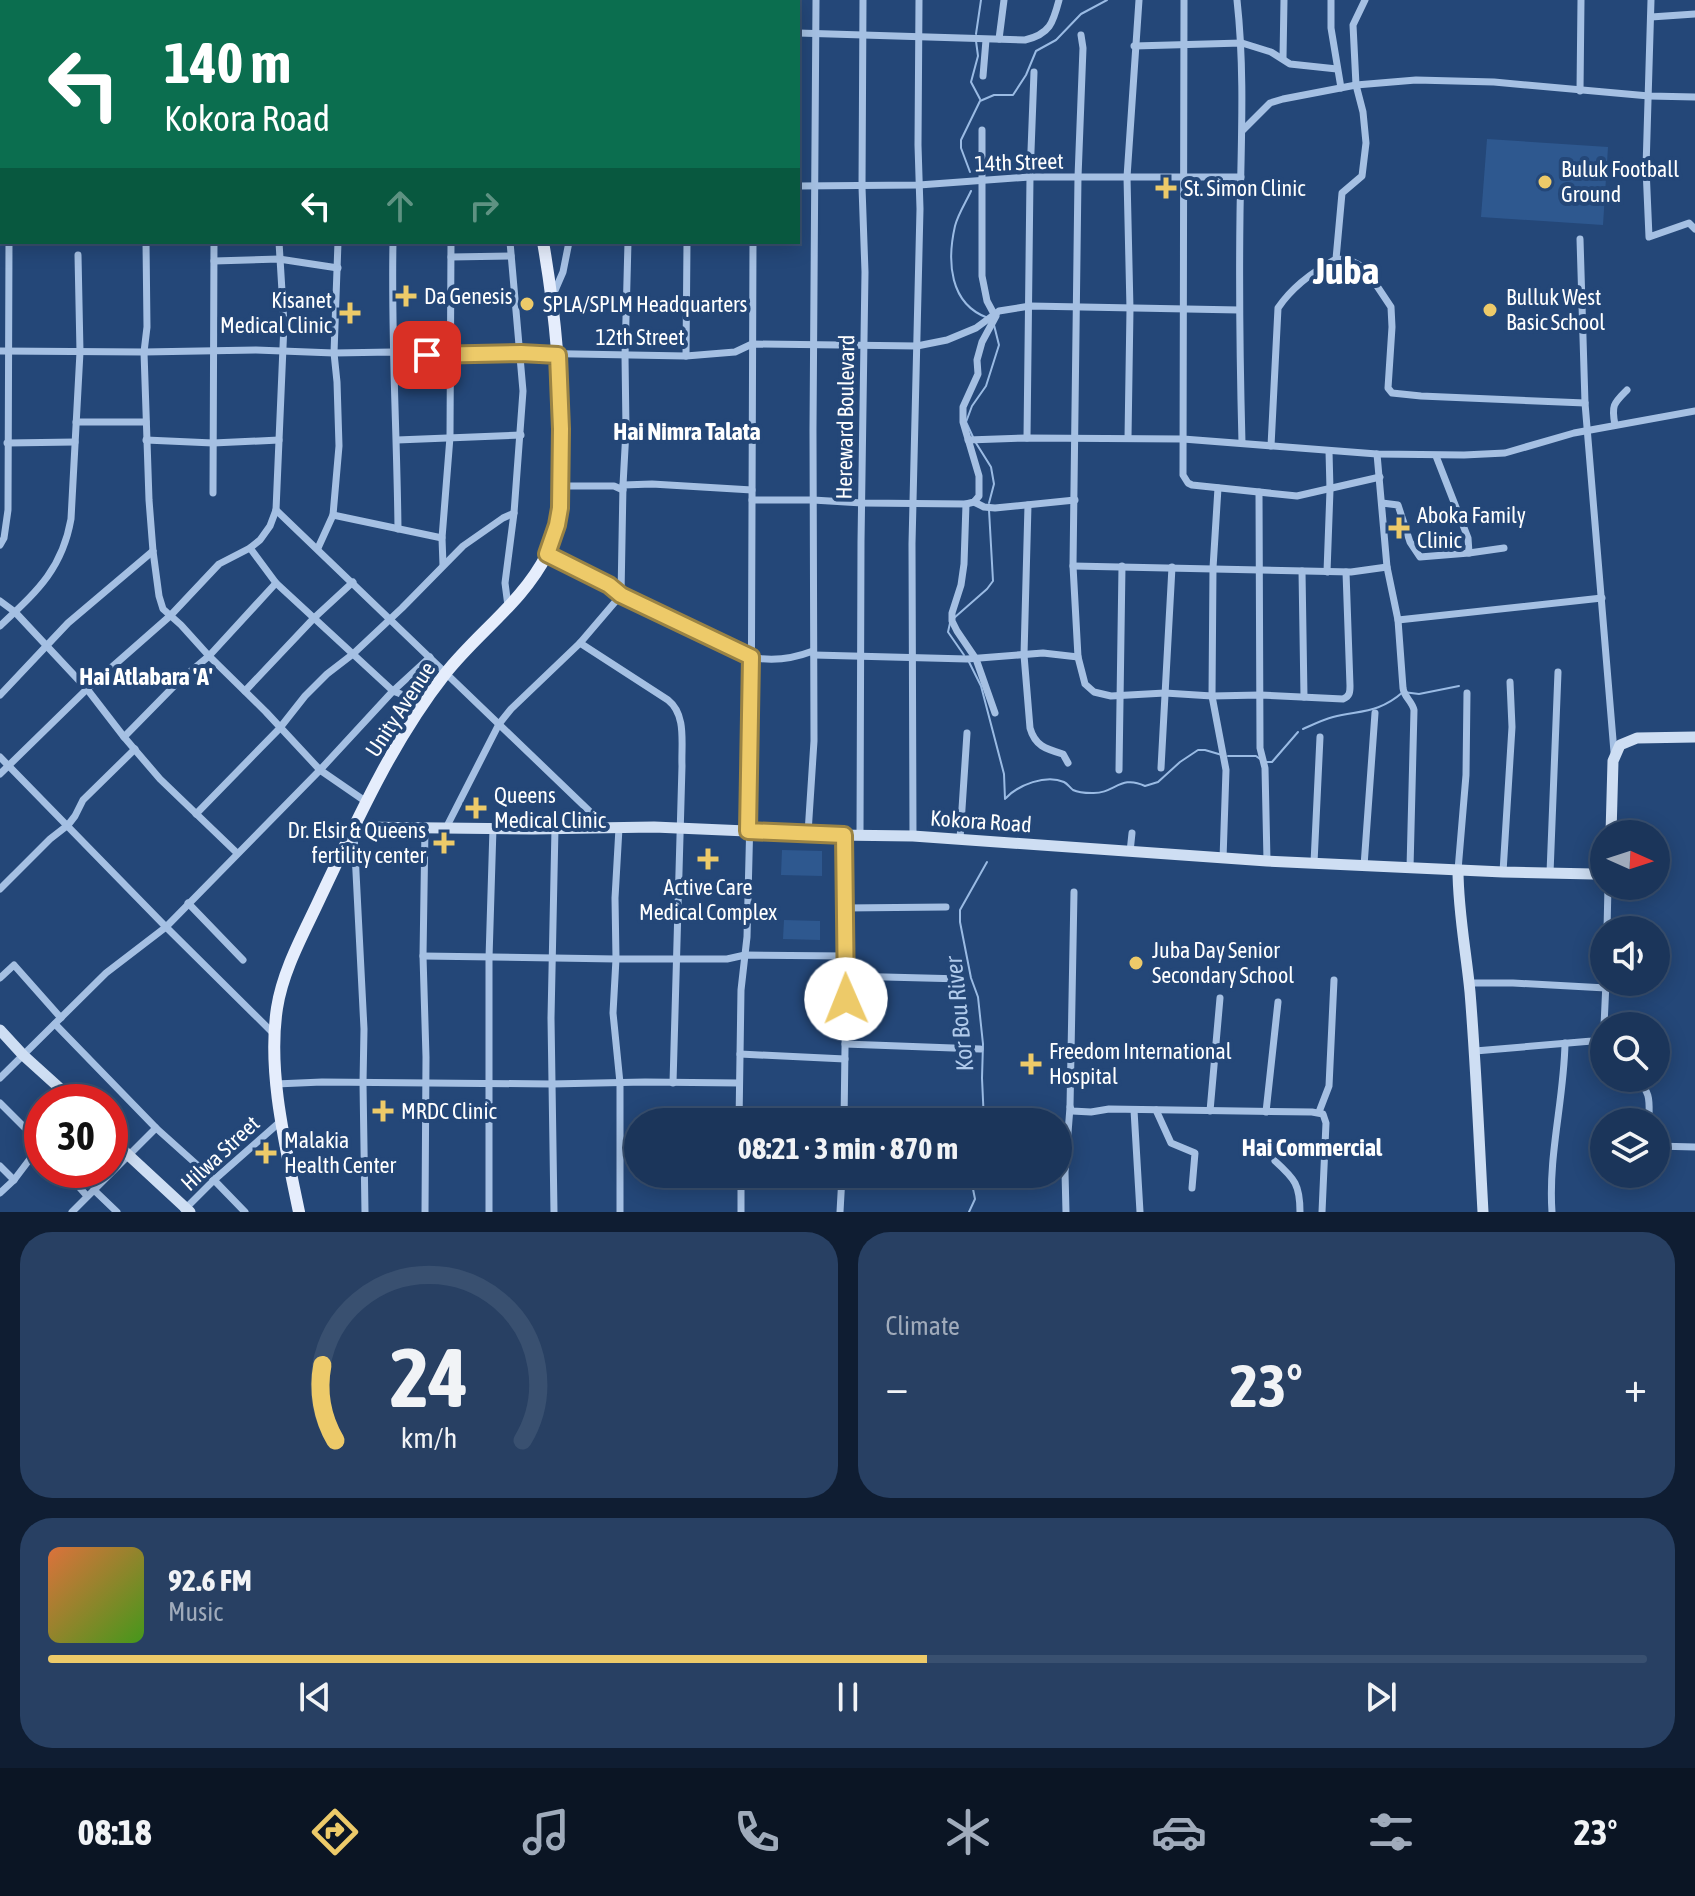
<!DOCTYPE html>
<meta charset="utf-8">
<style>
:root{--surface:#1b355a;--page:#284063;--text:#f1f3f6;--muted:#a0abbb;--line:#395070;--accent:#edca69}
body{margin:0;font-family:"Asap Condensed",sans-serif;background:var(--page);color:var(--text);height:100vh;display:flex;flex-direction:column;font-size:30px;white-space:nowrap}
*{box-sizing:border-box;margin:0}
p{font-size:26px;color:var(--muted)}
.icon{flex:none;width:44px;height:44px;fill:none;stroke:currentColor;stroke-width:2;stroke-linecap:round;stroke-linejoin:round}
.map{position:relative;height:1212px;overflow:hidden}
.panel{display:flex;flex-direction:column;gap:20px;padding:20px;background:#0f1d32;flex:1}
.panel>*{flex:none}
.top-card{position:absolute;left:0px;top:0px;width:800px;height:244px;box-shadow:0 4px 20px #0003,0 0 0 2px var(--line);background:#0b6e4f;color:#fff;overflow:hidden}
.needle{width:52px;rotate:93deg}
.buttons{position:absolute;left:1590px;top:820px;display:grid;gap:16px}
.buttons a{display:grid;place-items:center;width:80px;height:80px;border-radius:50%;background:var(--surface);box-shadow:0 4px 20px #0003,0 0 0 2px var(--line);font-size:40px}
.speed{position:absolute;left:24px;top:1084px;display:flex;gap:16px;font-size:40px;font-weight:700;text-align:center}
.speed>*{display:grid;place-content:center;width:104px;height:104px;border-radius:50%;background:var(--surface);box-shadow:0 4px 20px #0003,0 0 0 2px var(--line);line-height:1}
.speed .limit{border:12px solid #d22;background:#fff;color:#111}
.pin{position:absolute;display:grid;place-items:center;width:68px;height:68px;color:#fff;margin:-34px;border-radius:16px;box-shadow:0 4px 12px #0006}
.me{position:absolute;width:88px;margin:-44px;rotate:359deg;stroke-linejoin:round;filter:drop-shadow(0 0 6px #0008)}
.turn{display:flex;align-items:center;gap:28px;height:168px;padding:0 32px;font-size:36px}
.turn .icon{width:104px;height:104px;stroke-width:2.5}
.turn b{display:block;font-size:56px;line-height:68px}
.lanes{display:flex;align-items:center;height:76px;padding:0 32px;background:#0003;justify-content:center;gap:40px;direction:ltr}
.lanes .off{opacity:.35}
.big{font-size:60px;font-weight:700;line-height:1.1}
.panel .widget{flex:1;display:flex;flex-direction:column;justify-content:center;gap:12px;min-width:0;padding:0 28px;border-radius:32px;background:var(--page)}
.panel .dial{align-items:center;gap:0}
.dial svg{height:208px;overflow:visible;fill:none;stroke:var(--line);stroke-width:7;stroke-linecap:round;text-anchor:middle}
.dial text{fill:var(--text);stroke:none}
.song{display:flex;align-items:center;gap:24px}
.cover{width:96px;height:96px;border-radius:12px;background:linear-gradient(135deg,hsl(20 70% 55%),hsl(100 70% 35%))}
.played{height:8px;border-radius:4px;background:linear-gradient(90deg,var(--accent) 55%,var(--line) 55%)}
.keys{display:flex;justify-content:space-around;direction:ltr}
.heat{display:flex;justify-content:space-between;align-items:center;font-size:44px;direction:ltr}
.panel .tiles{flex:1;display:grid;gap:20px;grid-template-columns:1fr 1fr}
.widget:last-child{grid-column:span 2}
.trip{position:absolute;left:624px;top:1108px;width:448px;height:80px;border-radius:40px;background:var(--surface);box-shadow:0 4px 20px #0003,0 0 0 2px var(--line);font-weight:700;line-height:80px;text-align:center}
.tabs{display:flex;height:128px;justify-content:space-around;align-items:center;background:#0b1524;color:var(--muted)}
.tabs .icon{width:56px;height:56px}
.tabs .current{color:var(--accent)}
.tabs b{font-size:36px;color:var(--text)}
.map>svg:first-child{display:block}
.green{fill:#2e588f}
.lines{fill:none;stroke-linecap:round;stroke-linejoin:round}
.stream{stroke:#9abbe4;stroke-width:2}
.street{stroke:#a5c0e3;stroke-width:7}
.secondary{stroke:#cedef3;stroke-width:11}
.primary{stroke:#e5edfc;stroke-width:12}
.route-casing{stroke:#9a8344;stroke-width:20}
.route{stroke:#edca69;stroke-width:14}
.poi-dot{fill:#edca69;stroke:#244778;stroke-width:3}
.labels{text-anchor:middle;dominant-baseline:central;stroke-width:8;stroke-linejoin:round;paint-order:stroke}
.street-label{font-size:22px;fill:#fff;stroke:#244778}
.poi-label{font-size:22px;fill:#fff;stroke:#244778;text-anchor:start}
.neighbourhood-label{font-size:24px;font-weight:bold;fill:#fff;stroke:#244778}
.water-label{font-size:24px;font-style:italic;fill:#b0caeb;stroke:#244778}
.town-label{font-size:38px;font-weight:bold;fill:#fff;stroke:#244778}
</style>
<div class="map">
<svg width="1695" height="1212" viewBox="0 0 1695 1212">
<rect width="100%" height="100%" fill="#244778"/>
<g class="green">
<polygon points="1487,139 1608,147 1603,225 1481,217"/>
<polygon points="782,850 822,851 822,876 781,875"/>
<polygon points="784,920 820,921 820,940 783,939"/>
</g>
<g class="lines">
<g class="stream">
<polyline points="976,34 981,0"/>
<polyline points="976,41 978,56 971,82 980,99"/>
<polyline points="970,172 961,148 961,140 980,101 994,95 1013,95 1026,75 1036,51 1056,40 1081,14 1107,0"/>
<path d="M971,191C966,202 958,214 955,226C947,261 949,304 988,318"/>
<polyline points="973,437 966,422 972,406 986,386 999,345 994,325"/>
<polyline points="976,443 991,467 994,484 989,503"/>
<polyline points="954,618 987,589 993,581 989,510"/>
<polyline points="950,623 948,632 964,655"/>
<polyline points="968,660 981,686 1004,774 1005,799"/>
<path d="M1303,729C1312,725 1322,720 1333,717C1362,710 1379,713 1403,692L1419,694L1459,686"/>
<polyline points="1228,756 1256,756 1260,759"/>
<polyline points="1266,762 1272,762 1298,732"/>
<path d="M1006,798C1018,785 1046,774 1064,782C1068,784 1070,788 1073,790C1077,792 1087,793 1092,793C1115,794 1120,774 1145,786L1158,782L1180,762L1198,750H1205L1222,755"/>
<polyline points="984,1122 982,1078 983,1044 978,997 971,978 960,922 960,910 987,862"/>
<polyline points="969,1212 975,1199 972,1184 982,1181 984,1174"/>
</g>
<g class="street">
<polyline points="10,0 10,2"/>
<polyline points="77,0 77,2"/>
<polyline points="146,0 146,2"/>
<polyline points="339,0 339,2"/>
<polyline points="753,0 753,2"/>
<polyline points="1184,0 1183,475 1188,483 1192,485 1297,496 1380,477"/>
<path d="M1237,0C1245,72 1241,143 1240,215C1239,291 1240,367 1242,443"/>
<polyline points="1331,0 1331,28 1341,88"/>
<polyline points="1651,0 1646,168 1649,237 1689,223 1695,229"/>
<polyline points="214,2 214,0"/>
<polyline points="282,2 282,0"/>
<polyline points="391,2 391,0"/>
<polyline points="451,2 451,0"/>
<polyline points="569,2 569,0"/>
<polyline points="631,2 631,0"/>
<polyline points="689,2 689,0"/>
<polyline points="1651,17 1695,14"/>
<path d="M798,33L1025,40C1050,34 1053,23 1059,0"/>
<path d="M1081,35L1083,48L1078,177L1073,566L1078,657L1085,684L1094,692L1111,696L1165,693L1212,696L1260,695L1343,699C1350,696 1350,692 1350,686L1346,572"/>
<polyline points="999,39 1004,0"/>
<polyline points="1134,46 1242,43 1271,52 1290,64 1337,69"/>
<polyline points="1283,58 1284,0"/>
<polyline points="983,76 986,40"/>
<polyline points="1580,91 1581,0"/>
<polyline points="0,105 2,105"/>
<polyline points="982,130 982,276 987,301 994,314"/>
<polyline points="1243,130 1270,103 1283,99 1356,85 1416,80 1494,82 1649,96 1695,97"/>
<polyline points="798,186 919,185 1030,177 1241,177"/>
<polyline points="1580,239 1585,403 1614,752"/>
<polyline points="146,242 147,327 144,352 149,500 153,551 159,596 163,609 181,625 209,656 266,712 320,770 365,801"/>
<path d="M393,242C391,338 397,434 398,529"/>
<polyline points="451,257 511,256"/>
<polyline points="1336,259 1350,260 1365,268 1391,307 1392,327 1388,388 1392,393 1421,396 1585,403"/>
<polyline points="214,261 279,259 338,268"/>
<polyline points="553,295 563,272 569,242"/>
<polyline points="0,351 144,352 256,350 334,353 392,352 427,355 521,353 686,356 735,352 752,344 917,346 947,340 976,328 999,311 1030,306 1239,310"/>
<polyline points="686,356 687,242"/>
<polyline points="76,422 146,422"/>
<path d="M1615,425C1611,405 1614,403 1627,390"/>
<polyline points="1027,438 1030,177 1034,72"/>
<polyline points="1128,438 1130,309 1127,177 1139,0"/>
<polyline points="146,440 213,443 279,440"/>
<polyline points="397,440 521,435"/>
<polyline points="968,440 1027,438 1183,439 1377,454 1464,455 1505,453 1574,433 1695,411"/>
<polyline points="7,443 75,442"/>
<path d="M1271,446L1278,308C1292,287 1314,271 1336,259L1342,193L1362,176L1366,143L1363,112L1356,85L1353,25L1365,0"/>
<path d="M1377,454L1387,567L1398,620L1403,688C1404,697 1412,701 1414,710L1410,868"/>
<polyline points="1436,456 1468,538 1469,553"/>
<polyline points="623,485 652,484 752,490"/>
<polyline points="560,486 614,486 623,490"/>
<polyline points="1218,488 1213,568 1212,696 1226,770 1223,859"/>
<polyline points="1259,492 1260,748 1265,768 1267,861"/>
<polyline points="213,493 214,242"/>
<polyline points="752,500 813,500 862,503 966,504 974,502 979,496 979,476 963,422 963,407 978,374 977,360 982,342 996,316"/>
<polyline points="974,502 984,507 995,508 1075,500"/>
<polyline points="1382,503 1398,505 1410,542 1420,557 1469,553 1504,548"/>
<polyline points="966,504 964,564 961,585 952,613 952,621 957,631 976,659 995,713"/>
<path d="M1028,505L1024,655L1030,728C1035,746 1046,749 1063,754L1068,763"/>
<polyline points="276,510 606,827"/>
<polyline points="333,515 442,538"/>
<polyline points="0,545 4,538 8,510 9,242"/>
<polyline points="250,548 276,583 393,691 424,703"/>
<polyline points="318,548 333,515 339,446 337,382 334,353 338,242"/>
<path d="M547,554L609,585L621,595L751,657C773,662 792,659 813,651"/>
<polyline points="443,565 442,538 450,437 451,242"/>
<polyline points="1073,566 1351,572 1387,567"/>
<polyline points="1302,571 1304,697"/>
<polyline points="1327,572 1330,490 1329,451"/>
<polyline points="0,601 15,612 87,689 124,737 160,779 237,853"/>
<polyline points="508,606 505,583 514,513 523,391 510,242"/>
<polyline points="1398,620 1602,598"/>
<path d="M0,626C36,592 62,570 71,519L80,352L78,255"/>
<path d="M580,643L668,700C687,715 681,744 682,766L673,1083"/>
<polyline points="814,655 967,659 1043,653 1078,657"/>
<polyline points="245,691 314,618 353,582"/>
<polyline points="0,695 68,623 153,551"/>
<polyline points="124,737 179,681 209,656 276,583"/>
<polyline points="0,757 166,927 273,1033"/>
<polyline points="1161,768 1172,567"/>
<polyline points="1119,770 1122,566"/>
<polyline points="0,774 87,689 170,616 219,564 250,548 260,540 270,526 276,510 284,324 279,242"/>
<polyline points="196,814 279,729 305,696 327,674 353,654 402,608 463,546 503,518 514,513"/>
<polyline points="425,828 423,956 426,1057 425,1212"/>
<polyline points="446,828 499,724 511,709 580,643 621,595 623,485 626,430 625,356 628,242"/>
<polyline points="619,828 615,898 616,959 613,1013 620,1083 620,1212"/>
<polyline points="354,833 364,1029 363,1083 365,1212"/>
<polyline points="808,833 814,741 813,430 816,0"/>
<polyline points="860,835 861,542 865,272 862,187 863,0"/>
<polyline points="913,836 912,544 920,209 918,145 919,0"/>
<polyline points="960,839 967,733"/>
<polyline points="1130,852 1132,833"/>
<polyline points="1314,863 1320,737"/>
<polyline points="1364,866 1375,713"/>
<polyline points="1458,870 1466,775 1467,693"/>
<polyline points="1503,872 1512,727 1510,682"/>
<polyline points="1550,873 1558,672"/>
<polyline points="0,889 50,839 68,825 75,816 83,800 135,749"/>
<polyline points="1074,892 1070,1107 1072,1111 1091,1112 1109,1109 1312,1112 1323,1114 1326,1123 1322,1212"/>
<polyline points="188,903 243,960"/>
<polyline points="845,908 946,907"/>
<polyline points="1607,930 1608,886"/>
<polyline points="423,956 616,959 727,959 745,955 845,956"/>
<polyline points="846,976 963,979"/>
<polyline points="0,978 14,965 61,1018"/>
<polyline points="1469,983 1513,983 1606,988"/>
<polyline points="55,1024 156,1128 214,1180 245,1212"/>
<polyline points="1604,1026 1606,982"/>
<polyline points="845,1044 980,1049"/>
<polyline points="1475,1051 1592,1041 1602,1036 1604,1030"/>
<polyline points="740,1054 845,1059"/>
<polyline points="0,1078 106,973 166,927 320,770 393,691 430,657"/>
<path d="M1636,1078C1652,1094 1649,1101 1649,1122"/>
<polyline points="276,1084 322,1082 551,1084 645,1082 739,1083"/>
<polyline points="0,1103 42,1145"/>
<polyline points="739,1110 980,1118"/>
<polyline points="1134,1110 1140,1212"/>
<polyline points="1156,1110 1171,1143 1195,1153 1192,1188"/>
<polyline points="1210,1111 1220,998"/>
<polyline points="1266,1112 1278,1002"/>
<polyline points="1319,1112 1329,1086 1334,980"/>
<polyline points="739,1122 741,990 747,937 751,777 753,242"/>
<polyline points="844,1122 846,976 844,835"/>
<polyline points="1656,1146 1695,1147"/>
<path d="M1275,1161C1295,1179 1300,1185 1300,1212"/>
<polyline points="0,1166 14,1180"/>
<polyline points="64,1170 87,1196"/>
<polyline points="741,1174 842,1177"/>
<polyline points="861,1174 929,1176"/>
<polyline points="94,1190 117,1212"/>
<polyline points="0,1193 14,1180 42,1143"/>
<polyline points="184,1210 214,1180 281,1121"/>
<polyline points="72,1212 156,1128"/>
<polyline points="489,1212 489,958 493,828"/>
<polyline points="554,1212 551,1018 555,828"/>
<polyline points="741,1212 741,1174"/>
<polyline points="840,1212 842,1176"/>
<polyline points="1066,1212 1065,1172 1070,1107"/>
<path d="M1552,1212C1548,1155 1564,1100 1565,1043"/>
</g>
<g class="secondary">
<polyline points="354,827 533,829 654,827 835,835 913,836 1267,861 1503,872 1593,874 1604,869"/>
<polyline points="1611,834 1613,761 1620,745 1637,738 1695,737"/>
<path d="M1458,870C1458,911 1466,951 1470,992C1476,1065 1479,1139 1483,1212"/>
<polyline points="0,1030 23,1055 75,1102"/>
<polyline points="110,1138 190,1212"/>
</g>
<g class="primary">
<polyline points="513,2 513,0"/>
<path d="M299,1212C286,1148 267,1073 277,1008C283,969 305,931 321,896C357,820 393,740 445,674C477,633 523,602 547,554C561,527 560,495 561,465C562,390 556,316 543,242"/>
</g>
</g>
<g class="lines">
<g class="route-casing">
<polyline id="route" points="427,355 521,353 558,355 561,429 560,508 557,525 547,554 609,585 621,595 751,657 748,831 844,835 846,999"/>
</g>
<use href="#route" class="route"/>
</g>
<g class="poi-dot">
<circle cx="1545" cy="182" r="8"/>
<path d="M1162 176h8v8h8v8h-8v8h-8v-8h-8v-8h8z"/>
<path d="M402 284h8v8h8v8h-8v8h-8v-8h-8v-8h8z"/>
<circle cx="527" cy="304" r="8"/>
<circle cx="1490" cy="310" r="8"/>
<path d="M346 301h8v8h8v8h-8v8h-8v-8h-8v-8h8z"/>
<path d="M1395 516h8v8h8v8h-8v8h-8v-8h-8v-8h8z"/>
<path d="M472 796h8v8h8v8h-8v8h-8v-8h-8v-8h8z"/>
<path d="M440 831h8v8h8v8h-8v8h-8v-8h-8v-8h8z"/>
<path d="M704 847h8v8h8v8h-8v8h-8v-8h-8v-8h8z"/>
<circle cx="1136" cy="963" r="8"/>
<path d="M1027 1052h8v8h8v8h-8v8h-8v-8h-8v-8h8z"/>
<path d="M379 1099h8v8h8v8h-8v8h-8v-8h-8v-8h8z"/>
<path d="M262 1141h8v8h8v8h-8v8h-8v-8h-8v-8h8z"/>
</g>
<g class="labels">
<g class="street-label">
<text transform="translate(1019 162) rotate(-2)">14th Street</text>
<text x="640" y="337">12th Street</text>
<text transform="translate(845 417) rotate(-89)">Hereward Boulevard</text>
<text transform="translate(400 709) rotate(-57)">Unity Avenue</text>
<text transform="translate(981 821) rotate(4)">Kokora Road</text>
<text transform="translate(220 1153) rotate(-43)">Hilwa Street</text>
</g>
<g class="poi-label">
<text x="1561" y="169">Buluk Football<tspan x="1561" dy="25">Ground</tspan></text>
<text x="1184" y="188">St. Simon Clinic</text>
<text x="424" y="296">Da Genesis</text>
<text x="1506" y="297">Bulluk West<tspan x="1506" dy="25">Basic School</tspan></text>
<text x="332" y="300" text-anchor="end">Kisanet<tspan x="332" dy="25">Medical Clinic</tspan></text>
<text x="543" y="304">SPLA/SPLM Headquarters</text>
<text x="1417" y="515">Aboka Family<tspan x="1417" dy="25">Clinic</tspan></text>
<text x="494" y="795">Queens<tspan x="494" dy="25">Medical Clinic</tspan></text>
<text x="426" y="830" text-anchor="end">Dr. Elsir &amp; Queens<tspan x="426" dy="25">fertility center</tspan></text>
<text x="708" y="887" text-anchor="middle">Active Care<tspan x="708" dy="25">Medical Complex</tspan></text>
<text x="1152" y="950">Juba Day Senior<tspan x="1152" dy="25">Secondary School</tspan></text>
<text x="1049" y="1051">Freedom International<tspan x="1049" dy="25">Hospital</tspan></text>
<text x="401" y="1111">MRDC Clinic</text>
<text x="284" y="1140">Malakia<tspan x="284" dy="25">Health Center</tspan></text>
</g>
<g class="neighbourhood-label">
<text x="687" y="431">Hai Nimra Talata</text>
<text x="146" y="676">Hai Atlabara 'A'</text>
<text x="1312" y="1147">Hai Commercial</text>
</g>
<g class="water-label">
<text transform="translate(959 1014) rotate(-96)">Kor Bou River</text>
</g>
<g class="town-label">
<text x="1346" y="270">Juba</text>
</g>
</g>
</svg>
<div class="buttons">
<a><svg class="needle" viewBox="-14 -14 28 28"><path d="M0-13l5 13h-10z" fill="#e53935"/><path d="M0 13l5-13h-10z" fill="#a0abbb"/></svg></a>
<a><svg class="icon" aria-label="sound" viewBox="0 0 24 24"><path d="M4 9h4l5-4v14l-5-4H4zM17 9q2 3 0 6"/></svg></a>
<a><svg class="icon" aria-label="search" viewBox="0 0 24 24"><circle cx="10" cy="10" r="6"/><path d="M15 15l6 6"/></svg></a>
<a><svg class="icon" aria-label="layers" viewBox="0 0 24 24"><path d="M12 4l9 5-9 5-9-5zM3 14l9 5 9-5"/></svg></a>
</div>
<div class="speed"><div class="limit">30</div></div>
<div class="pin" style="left:427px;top:355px;background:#d93025"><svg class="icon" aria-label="arrive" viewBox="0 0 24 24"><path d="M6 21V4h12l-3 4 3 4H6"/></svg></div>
<svg class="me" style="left:846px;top:999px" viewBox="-20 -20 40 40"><circle r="19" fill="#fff"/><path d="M0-13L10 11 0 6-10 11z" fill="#edca69"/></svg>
<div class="trip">08:21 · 3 min · 870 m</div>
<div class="top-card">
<div class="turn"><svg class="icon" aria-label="left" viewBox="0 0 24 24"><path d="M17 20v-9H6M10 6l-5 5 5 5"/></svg><div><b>140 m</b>Kokora Road</div></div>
<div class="lanes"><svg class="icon" aria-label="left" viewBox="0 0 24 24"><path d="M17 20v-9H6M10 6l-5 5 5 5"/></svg><svg class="icon off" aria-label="ahead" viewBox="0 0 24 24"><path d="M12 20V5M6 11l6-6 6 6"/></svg><svg class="icon off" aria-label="right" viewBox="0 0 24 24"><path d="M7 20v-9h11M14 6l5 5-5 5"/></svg></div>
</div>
</div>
<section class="panel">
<div class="tiles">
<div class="widget dial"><svg viewBox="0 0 100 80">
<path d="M14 69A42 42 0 1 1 86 69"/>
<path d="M14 69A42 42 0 0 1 9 40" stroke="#edca69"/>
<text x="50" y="56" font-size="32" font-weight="700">24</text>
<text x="50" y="72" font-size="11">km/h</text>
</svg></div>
<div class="widget"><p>Climate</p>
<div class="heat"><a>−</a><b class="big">23°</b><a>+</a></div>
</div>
<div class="widget">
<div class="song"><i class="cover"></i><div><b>92.6 FM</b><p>Music</p></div></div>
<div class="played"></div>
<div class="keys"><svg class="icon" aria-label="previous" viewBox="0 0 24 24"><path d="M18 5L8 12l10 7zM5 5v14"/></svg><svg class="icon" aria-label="pause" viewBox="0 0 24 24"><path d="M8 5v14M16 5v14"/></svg><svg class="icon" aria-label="next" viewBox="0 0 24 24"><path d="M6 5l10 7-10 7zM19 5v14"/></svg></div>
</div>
</div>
</section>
<nav class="tabs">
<b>08:18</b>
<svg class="icon current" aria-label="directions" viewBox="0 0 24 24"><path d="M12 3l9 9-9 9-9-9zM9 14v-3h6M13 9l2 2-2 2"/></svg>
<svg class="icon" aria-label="music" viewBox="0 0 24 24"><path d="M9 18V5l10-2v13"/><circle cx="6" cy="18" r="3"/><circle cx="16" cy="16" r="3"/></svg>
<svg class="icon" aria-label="phone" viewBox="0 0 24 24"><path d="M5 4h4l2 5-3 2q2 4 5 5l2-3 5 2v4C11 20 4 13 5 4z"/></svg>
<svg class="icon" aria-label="climate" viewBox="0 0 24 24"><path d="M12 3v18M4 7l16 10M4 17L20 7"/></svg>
<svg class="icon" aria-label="car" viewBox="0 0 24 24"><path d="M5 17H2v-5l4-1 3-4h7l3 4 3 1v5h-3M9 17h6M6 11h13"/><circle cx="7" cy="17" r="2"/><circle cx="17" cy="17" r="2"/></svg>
<svg class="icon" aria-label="filters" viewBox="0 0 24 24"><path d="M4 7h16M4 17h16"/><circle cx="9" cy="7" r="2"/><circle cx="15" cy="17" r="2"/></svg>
<b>23°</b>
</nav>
